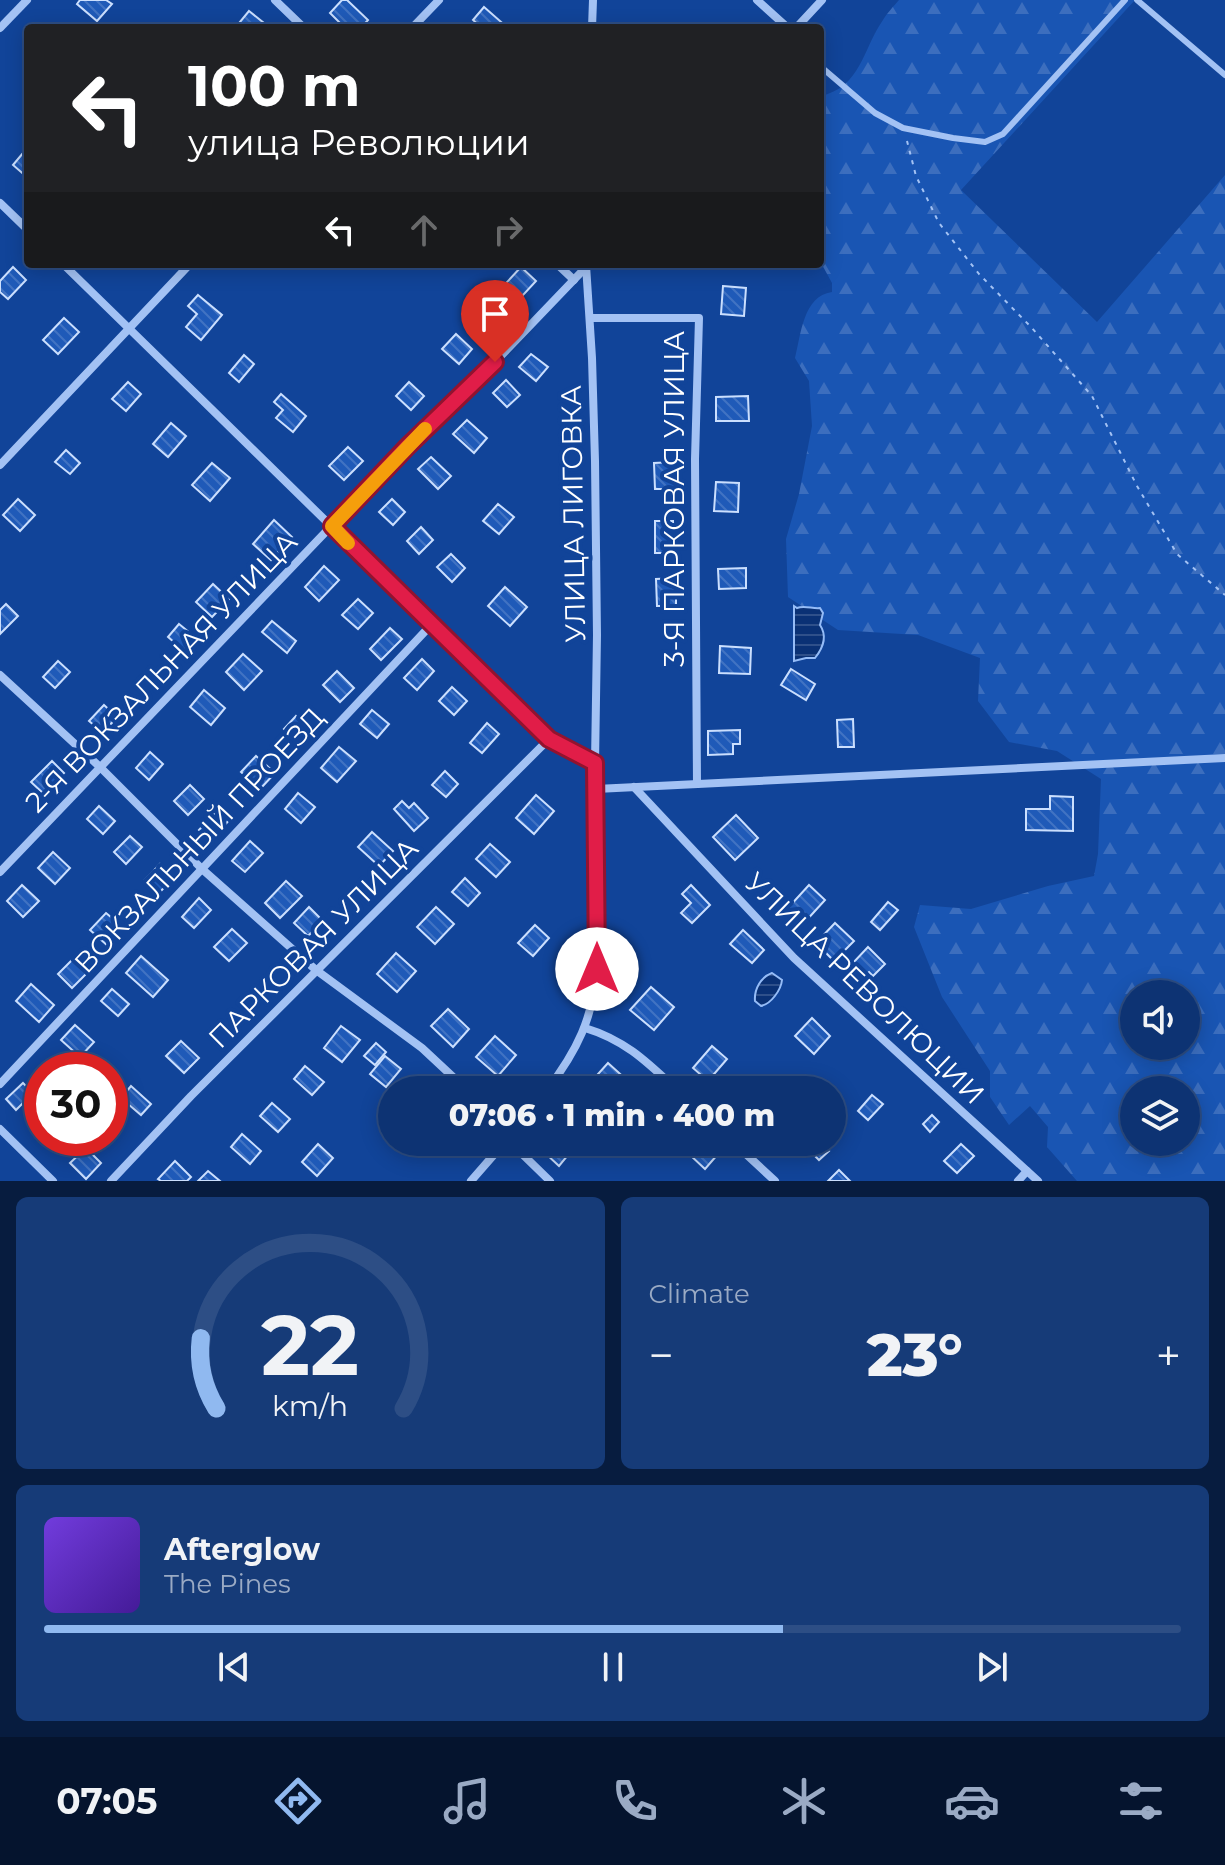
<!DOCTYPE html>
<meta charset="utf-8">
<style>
:root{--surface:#0d3373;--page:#163b78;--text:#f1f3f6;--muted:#9aaac4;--line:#2d4e85;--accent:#90b9f0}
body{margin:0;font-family:Montserrat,sans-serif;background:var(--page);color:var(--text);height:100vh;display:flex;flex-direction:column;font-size:30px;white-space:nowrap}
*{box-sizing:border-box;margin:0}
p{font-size:26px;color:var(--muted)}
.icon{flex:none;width:44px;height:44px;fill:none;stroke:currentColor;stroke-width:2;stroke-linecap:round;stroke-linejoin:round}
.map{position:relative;height:1181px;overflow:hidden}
.sheet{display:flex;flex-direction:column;gap:16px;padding:16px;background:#071c3f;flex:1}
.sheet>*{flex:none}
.guide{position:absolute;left:24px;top:24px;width:800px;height:244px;border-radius:8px;box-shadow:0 4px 20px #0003,0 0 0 2px var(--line);background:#202124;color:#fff;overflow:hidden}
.controls{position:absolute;left:1120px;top:980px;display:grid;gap:16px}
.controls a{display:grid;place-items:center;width:80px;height:80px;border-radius:50%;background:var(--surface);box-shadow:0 4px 20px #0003,0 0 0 2px var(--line);font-size:40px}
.speed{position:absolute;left:24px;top:1052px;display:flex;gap:16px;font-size:40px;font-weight:700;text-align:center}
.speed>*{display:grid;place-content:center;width:104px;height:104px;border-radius:50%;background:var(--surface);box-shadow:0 4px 20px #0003,0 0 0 2px var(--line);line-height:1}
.speed .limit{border:12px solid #d22;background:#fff;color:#111}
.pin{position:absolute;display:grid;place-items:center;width:68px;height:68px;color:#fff;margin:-82px -34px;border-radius:50% 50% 50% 0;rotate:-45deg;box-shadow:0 0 8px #0007}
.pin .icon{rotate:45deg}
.me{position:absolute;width:88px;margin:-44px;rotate:0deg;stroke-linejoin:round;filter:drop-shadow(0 0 6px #0008)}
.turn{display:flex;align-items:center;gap:28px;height:168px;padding:0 32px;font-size:36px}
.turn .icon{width:104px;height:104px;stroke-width:2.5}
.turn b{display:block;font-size:56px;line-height:68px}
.lanes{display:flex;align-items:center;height:76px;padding:0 32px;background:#0003;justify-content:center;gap:40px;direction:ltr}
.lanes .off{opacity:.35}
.big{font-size:60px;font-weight:800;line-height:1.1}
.sheet .card{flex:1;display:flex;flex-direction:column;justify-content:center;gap:12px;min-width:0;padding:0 28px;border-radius:12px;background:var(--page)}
.sheet .dial{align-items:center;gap:0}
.dial svg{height:208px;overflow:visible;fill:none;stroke:var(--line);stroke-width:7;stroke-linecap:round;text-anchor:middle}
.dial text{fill:var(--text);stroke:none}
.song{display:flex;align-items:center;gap:24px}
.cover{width:96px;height:96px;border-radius:12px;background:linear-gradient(135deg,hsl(260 70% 55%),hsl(260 70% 35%))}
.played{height:8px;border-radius:4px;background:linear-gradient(90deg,var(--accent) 65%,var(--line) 65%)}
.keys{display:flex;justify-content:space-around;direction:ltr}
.heat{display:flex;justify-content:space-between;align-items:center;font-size:44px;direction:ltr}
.sheet .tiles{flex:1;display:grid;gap:16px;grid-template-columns:1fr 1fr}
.card:last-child{grid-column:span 2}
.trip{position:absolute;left:378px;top:1076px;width:468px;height:80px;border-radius:40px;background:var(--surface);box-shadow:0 4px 20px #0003,0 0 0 2px var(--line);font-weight:800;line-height:80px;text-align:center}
.tabs{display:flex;height:128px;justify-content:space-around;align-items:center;background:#05142e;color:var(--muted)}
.tabs .icon{width:56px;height:56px}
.tabs .selected{color:var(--accent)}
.tabs b{font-size:36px;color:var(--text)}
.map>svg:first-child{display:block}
.forest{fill:url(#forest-firs);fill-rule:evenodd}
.water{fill:url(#water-rules);stroke:#95bcf7;stroke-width:2}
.building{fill:url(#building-back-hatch);stroke:#cbdffe;stroke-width:2}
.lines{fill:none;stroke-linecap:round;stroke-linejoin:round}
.path{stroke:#a3c2f4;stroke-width:2;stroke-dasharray:4 6;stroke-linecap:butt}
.service{stroke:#a3c2f4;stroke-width:6}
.minor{stroke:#a3c2f4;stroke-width:8}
.route-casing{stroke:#92132f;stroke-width:20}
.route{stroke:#e11d48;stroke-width:14}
.slow{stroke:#f59e0b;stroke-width:14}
.labels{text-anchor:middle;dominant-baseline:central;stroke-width:8;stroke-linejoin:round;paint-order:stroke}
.street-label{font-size:28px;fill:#fff;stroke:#149}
</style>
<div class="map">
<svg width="1225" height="1181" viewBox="0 0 1225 1181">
<defs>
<pattern id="forest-firs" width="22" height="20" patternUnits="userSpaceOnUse" patternTransform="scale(2)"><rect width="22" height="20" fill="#1955b3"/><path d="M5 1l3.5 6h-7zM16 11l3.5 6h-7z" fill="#3c6ebe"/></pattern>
<pattern id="water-rules" width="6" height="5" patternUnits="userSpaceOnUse" patternTransform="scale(2)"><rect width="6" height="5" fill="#0a3175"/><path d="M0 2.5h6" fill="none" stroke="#2f508a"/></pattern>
<pattern id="building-back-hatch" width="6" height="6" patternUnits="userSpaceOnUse" patternTransform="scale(2)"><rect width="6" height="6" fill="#1f5ab8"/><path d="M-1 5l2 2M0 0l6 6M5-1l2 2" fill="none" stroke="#4173c3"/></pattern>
</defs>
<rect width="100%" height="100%" fill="#149"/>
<path class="forest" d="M899,0H1135L961,190L1097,322L1225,175V1181H1077L1047,1147L1048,1127L1030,1106L1009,1125L990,1097V1071L942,997L914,927L920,905L971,909L1048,886L1094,876L1098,854L1101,779L1057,751L1009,742L978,701L980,658L918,635L838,630L788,597L786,539L799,494L812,426L809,381L795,358C801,335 803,296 832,292V283L820,261V96C861,88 863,48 883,20C887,13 894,6 899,0ZM1134,994H1186V1046H1134ZM1134,1090H1186V1142H1134Z"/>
<g class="water">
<path d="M794,606L797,608C804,605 813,609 820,608L823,613L820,625C828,637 823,648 815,658H806L794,661Z"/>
<path d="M772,973L782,980C781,990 771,1004 761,1006L755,1001C754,989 761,977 772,973Z"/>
</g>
<g class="building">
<polygon points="80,0 106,0 112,4 97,21 77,4"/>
<polygon points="342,0 347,0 368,20 361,28 345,28 330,13"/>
<polygon points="484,7 508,28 482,28 473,20"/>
<polygon points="249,11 269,27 269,28 235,28"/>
<polygon points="28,147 28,178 13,165"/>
<polygon points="13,267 26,280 8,299 0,292 0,281"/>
<polygon points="521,267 536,281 512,307 496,294"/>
<polygon points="723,286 746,288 744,316 721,314"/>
<polygon points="198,295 222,315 201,340 186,327 197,314 188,306"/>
<polygon points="64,318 79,332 58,354 43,340"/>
<polygon points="456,334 472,349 459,364 442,349"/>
<polygon points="531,354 548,367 536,381 519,367"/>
<polygon points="244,355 254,364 239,382 229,373"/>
<polygon points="506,380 520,395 507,407 493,393"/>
<polygon points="128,382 141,394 126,411 112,399"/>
<polygon points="409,382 424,396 411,410 396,396"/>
<polygon points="281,394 306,416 293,432 276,418 283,410 274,402"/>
<polygon points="748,396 749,421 716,421 716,397"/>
<polygon points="467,420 487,438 474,453 453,434"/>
<polygon points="171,423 186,436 168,457 153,444"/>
<polygon points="348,447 363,461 344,480 329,466"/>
<polygon points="66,450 80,463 70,474 55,462"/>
<polygon points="431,457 451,476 438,489 418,469"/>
<polygon points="674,462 675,489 655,489 654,463"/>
<polygon points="212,463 230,478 210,501 192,485"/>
<polygon points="716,482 739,483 738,512 714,511"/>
<polygon points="18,499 35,515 20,531 3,515"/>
<polygon points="392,499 405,512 393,525 379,512"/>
<polygon points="498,504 514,517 499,534 483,521"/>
<polygon points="274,520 292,537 271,560 253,544"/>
<polygon points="655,521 673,521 674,553 655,553"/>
<polygon points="421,527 433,540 419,554 407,541"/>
<polygon points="451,554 465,568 452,582 437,567"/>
<polygon points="324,566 339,580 319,601 305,587"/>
<polygon points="746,568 746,588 719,589 718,569"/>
<polygon points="676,578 676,606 657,606 656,579"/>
<polygon points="213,584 229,599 212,617 196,602"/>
<polygon points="505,587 527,607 510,626 488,606"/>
<polygon points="358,599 373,613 358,629 342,615"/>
<polygon points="6,604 18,616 0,634 0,610"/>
<polygon points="272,621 296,641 287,653 262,632"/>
<polygon points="179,624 195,637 183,650 168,637"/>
<polygon points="390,628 402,639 381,660 370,649"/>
<polygon points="720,646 751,648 750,674 719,673"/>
<polygon points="243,654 262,671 244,690 226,672"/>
<polygon points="422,659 434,671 417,690 404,678"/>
<polygon points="58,661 70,672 55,688 43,677"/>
<polygon points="791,669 815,684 806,700 781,685"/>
<polygon points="337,671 354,688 340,702 323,685"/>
<polygon points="452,687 467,701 454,715 439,701"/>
<polygon points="204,690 225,708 211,725 190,707"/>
<polygon points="104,705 117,717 103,733 89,721"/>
<polygon points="372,710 389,724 377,738 360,724"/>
<polygon points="296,716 313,731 301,744 284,729"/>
<polygon points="853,719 854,747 838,747 837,720"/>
<polygon points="487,723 499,734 482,753 470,743"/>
<polygon points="740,730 740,744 733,744 733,754 708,755 708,731"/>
<polygon points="339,747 356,761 337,782 321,768"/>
<polygon points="150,752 163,764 149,780 136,768"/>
<polygon points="256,756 275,773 260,789 241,772"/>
<polygon points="52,761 64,773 44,794 31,782"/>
<polygon points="445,771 458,784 446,797 432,785"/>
<polygon points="190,785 204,799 188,815 174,801"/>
<polygon points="298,793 315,807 301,823 285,809"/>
<polygon points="536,795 554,811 534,834 516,818"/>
<polygon points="1050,796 1073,797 1073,831 1026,830 1026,809 1050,809"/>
<polygon points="402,801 409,808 414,803 428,818 414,831 394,809"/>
<polygon points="99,806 115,821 103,834 87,819"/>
<polygon points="219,808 230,819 211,841 199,830"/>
<polygon points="736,815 758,838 735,860 713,837"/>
<polygon points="372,832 393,851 379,866 358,847"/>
<polygon points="130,836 142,847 126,864 114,852"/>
<polygon points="250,841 263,853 245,872 232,861"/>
<polygon points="490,844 510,862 496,877 476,859"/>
<polygon points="53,852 70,868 55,884 38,868"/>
<polygon points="160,864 174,877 159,893 145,880"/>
<polygon points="465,878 480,893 468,906 452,892"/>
<polygon points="286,881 302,896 280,918 265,903"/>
<polygon points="22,885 39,901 23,917 7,901"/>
<polygon points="691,885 710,905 692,923 681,913 691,903 682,894"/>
<polygon points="809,885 825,900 804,923 788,908"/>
<polygon points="199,898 211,910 194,928 182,917"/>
<polygon points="888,902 898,910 880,930 871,922"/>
<polygon points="309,907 323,921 308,936 294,923"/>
<polygon points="436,907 454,924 435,944 417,927"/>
<polygon points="106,913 124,928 108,946 90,930"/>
<polygon points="835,923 854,941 834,961 816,943"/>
<polygon points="535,925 549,938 533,956 518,943"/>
<polygon points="232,929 247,943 229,961 214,947"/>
<polygon points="743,930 764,950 752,963 730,944"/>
<polygon points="868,947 885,964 873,976 869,972 864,976 852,964"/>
<polygon points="396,953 416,971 397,992 377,974"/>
<polygon points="141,956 168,980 153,997 126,973"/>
<polygon points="73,959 87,973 72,988 58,974"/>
<polygon points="31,984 54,1005 39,1022 16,1001"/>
<polygon points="651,987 674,1007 654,1030 630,1010"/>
<polygon points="112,989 129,1004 118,1016 101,1001"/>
<polygon points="448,1009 469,1029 453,1047 431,1026"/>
<polygon points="812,1018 830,1036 814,1054 795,1036"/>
<polygon points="75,1025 94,1042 80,1057 61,1040"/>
<polygon points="341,1026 360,1040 342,1062 324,1048"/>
<polygon points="495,1036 516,1055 498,1076 476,1057"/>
<polygon points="181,1041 199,1058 184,1073 166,1056"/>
<polygon points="376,1043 386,1052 375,1065 364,1056"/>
<polygon points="712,1046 727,1059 708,1081 693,1068"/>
<polygon points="385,1056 401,1069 386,1087 370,1074"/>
<polygon points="608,1063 628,1081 620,1090 598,1090 590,1083"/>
<polygon points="305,1066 324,1082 312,1095 294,1079"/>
<polygon points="23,1083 33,1093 16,1110 6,1099"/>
<polygon points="131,1086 151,1104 141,1115 121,1098"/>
<polygon points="872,1095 883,1104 868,1120 858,1111"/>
<polygon points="272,1103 290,1119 278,1132 260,1116"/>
<polygon points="932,1115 939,1122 930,1132 923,1124"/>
<polygon points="242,1134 261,1151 250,1164 231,1147"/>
<polygon points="438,1142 464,1142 454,1155"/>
<polygon points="554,1142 564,1142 573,1149 559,1166 545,1153"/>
<polygon points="807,1142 820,1142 829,1151 819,1160 804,1145"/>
<polygon points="706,1143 718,1154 705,1169 690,1155 695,1149 698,1153"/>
<polygon points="318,1144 333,1158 317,1176 302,1162"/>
<polygon points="961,1144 974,1156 957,1173 944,1161"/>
<polygon points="86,1148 101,1163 86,1179 70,1163"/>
<polygon points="175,1161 191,1177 187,1181 161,1181 158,1179"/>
<polygon points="839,1170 850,1181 828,1181"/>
<polygon points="208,1171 220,1181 198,1181"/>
</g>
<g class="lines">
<polyline class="path" points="907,141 916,176 939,223 979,274 1032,328 1092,396 1137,486 1177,554 1225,595"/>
<g class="service">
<polyline points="1137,0 1225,75"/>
<polyline points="820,66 875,113 903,128 953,138 985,142 1003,134 1125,0"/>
</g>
<g class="minor">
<polyline points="275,0 304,28"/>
<polyline points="757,0 788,28"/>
<polyline points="0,28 27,0"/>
<polyline points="412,28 439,0"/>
<polyline points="592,28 593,0"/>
<polyline points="796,28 822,0"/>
<polyline points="0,203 28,230"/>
<polyline points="63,264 549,739 595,763"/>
<polyline points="557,264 574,280"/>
<polyline points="590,318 699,318 695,459 697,784"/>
<polyline points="0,465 190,264"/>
<polyline points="0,675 100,767 202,869 316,970 422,1048 467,1090"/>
<polyline points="634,787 794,958 1038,1181"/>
<polyline points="596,789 1225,758"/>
<polyline points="0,872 407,447 495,362 589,264"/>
<path d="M585,1028C625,1040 647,1062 677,1090"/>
<polyline points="0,1084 431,625"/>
<path d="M547,1090C577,1051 593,1018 597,969L595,763L597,635L595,461L592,358L586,265"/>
<polyline points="0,1129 53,1181"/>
<polyline points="510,1142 550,1181"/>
<polyline points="733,1142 775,1181"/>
<polyline points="111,1181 191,1096 549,739"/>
<polyline points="471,1181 505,1142"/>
<polyline points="1018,1181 1027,1171"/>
</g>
</g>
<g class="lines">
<g class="route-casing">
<polyline id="route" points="495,362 407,447 332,526 549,739 595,763 597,969"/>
</g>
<use href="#route" class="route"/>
<polyline class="slow" points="348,543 332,526 425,429"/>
</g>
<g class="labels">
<g class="street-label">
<text transform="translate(674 499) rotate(-90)">3-Я ПАРКОВАЯ УЛИЦА</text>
<text transform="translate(573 514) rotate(-91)">УЛИЦА ЛИГОВКА</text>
<text transform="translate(161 672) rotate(-46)">2-Я ВОКЗАЛЬНАЯ УЛИЦА</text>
<text transform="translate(199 840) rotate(-47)">ВОКЗАЛЬНЫЙ ПРОЕЗД</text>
<text transform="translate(313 943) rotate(-45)">ПАРКОВАЯ УЛИЦА</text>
<text transform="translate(865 988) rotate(44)">УЛИЦА РЕВОЛЮЦИИ</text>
</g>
</g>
</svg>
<div class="controls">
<a><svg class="icon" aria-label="sound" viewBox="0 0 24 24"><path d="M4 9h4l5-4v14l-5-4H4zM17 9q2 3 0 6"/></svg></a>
<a><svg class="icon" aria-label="layers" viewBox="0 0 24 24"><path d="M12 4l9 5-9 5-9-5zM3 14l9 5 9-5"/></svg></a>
</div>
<div class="speed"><div class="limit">30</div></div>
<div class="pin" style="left:495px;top:362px;background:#d93025"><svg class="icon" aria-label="arrive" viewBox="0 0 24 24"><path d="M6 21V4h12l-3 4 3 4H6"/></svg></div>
<svg class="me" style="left:597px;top:969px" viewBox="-20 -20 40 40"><circle r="19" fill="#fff"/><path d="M0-13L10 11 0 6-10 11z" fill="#e11d48"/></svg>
<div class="trip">07:06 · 1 min · 400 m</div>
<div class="guide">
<div class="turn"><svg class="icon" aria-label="left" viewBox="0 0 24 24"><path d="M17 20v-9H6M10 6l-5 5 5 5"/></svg><div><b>100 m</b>улица Революции</div></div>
<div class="lanes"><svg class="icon" aria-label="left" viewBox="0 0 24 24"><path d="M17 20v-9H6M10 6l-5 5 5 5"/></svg><svg class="icon off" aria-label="ahead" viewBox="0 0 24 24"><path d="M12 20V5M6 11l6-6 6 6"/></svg><svg class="icon off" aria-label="right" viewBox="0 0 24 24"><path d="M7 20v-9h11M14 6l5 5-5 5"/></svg></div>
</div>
</div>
<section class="sheet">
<div class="tiles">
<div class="card dial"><svg viewBox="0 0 100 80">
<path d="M14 69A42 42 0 1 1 86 69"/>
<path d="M14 69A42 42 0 0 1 8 42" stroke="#90b9f0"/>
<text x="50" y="56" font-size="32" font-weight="700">22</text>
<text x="50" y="72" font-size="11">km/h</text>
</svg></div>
<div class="card"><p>Climate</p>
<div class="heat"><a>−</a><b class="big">23°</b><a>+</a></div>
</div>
<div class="card">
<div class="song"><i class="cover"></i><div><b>Afterglow</b><p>The Pines</p></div></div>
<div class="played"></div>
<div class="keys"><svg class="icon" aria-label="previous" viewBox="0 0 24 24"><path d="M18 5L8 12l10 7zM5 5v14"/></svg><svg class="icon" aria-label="pause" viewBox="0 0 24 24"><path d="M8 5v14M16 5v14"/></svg><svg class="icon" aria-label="next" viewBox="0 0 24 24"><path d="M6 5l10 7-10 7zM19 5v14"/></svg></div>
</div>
</div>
</section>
<nav class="tabs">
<b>07:05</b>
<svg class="icon selected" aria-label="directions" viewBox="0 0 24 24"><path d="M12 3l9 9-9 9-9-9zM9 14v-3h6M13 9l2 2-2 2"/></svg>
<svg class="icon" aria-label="music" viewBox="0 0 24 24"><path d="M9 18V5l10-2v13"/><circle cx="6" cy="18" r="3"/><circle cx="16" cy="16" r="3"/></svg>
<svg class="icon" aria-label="phone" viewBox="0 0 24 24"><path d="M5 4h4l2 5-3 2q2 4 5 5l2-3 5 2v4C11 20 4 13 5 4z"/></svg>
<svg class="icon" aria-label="climate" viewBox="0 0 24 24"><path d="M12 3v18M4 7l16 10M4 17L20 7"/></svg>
<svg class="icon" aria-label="car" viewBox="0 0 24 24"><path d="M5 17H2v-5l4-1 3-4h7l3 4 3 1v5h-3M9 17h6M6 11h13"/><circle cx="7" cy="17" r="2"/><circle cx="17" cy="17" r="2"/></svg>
<svg class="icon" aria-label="filters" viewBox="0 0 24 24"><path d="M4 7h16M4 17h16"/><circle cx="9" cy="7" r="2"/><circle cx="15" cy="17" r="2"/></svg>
</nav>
